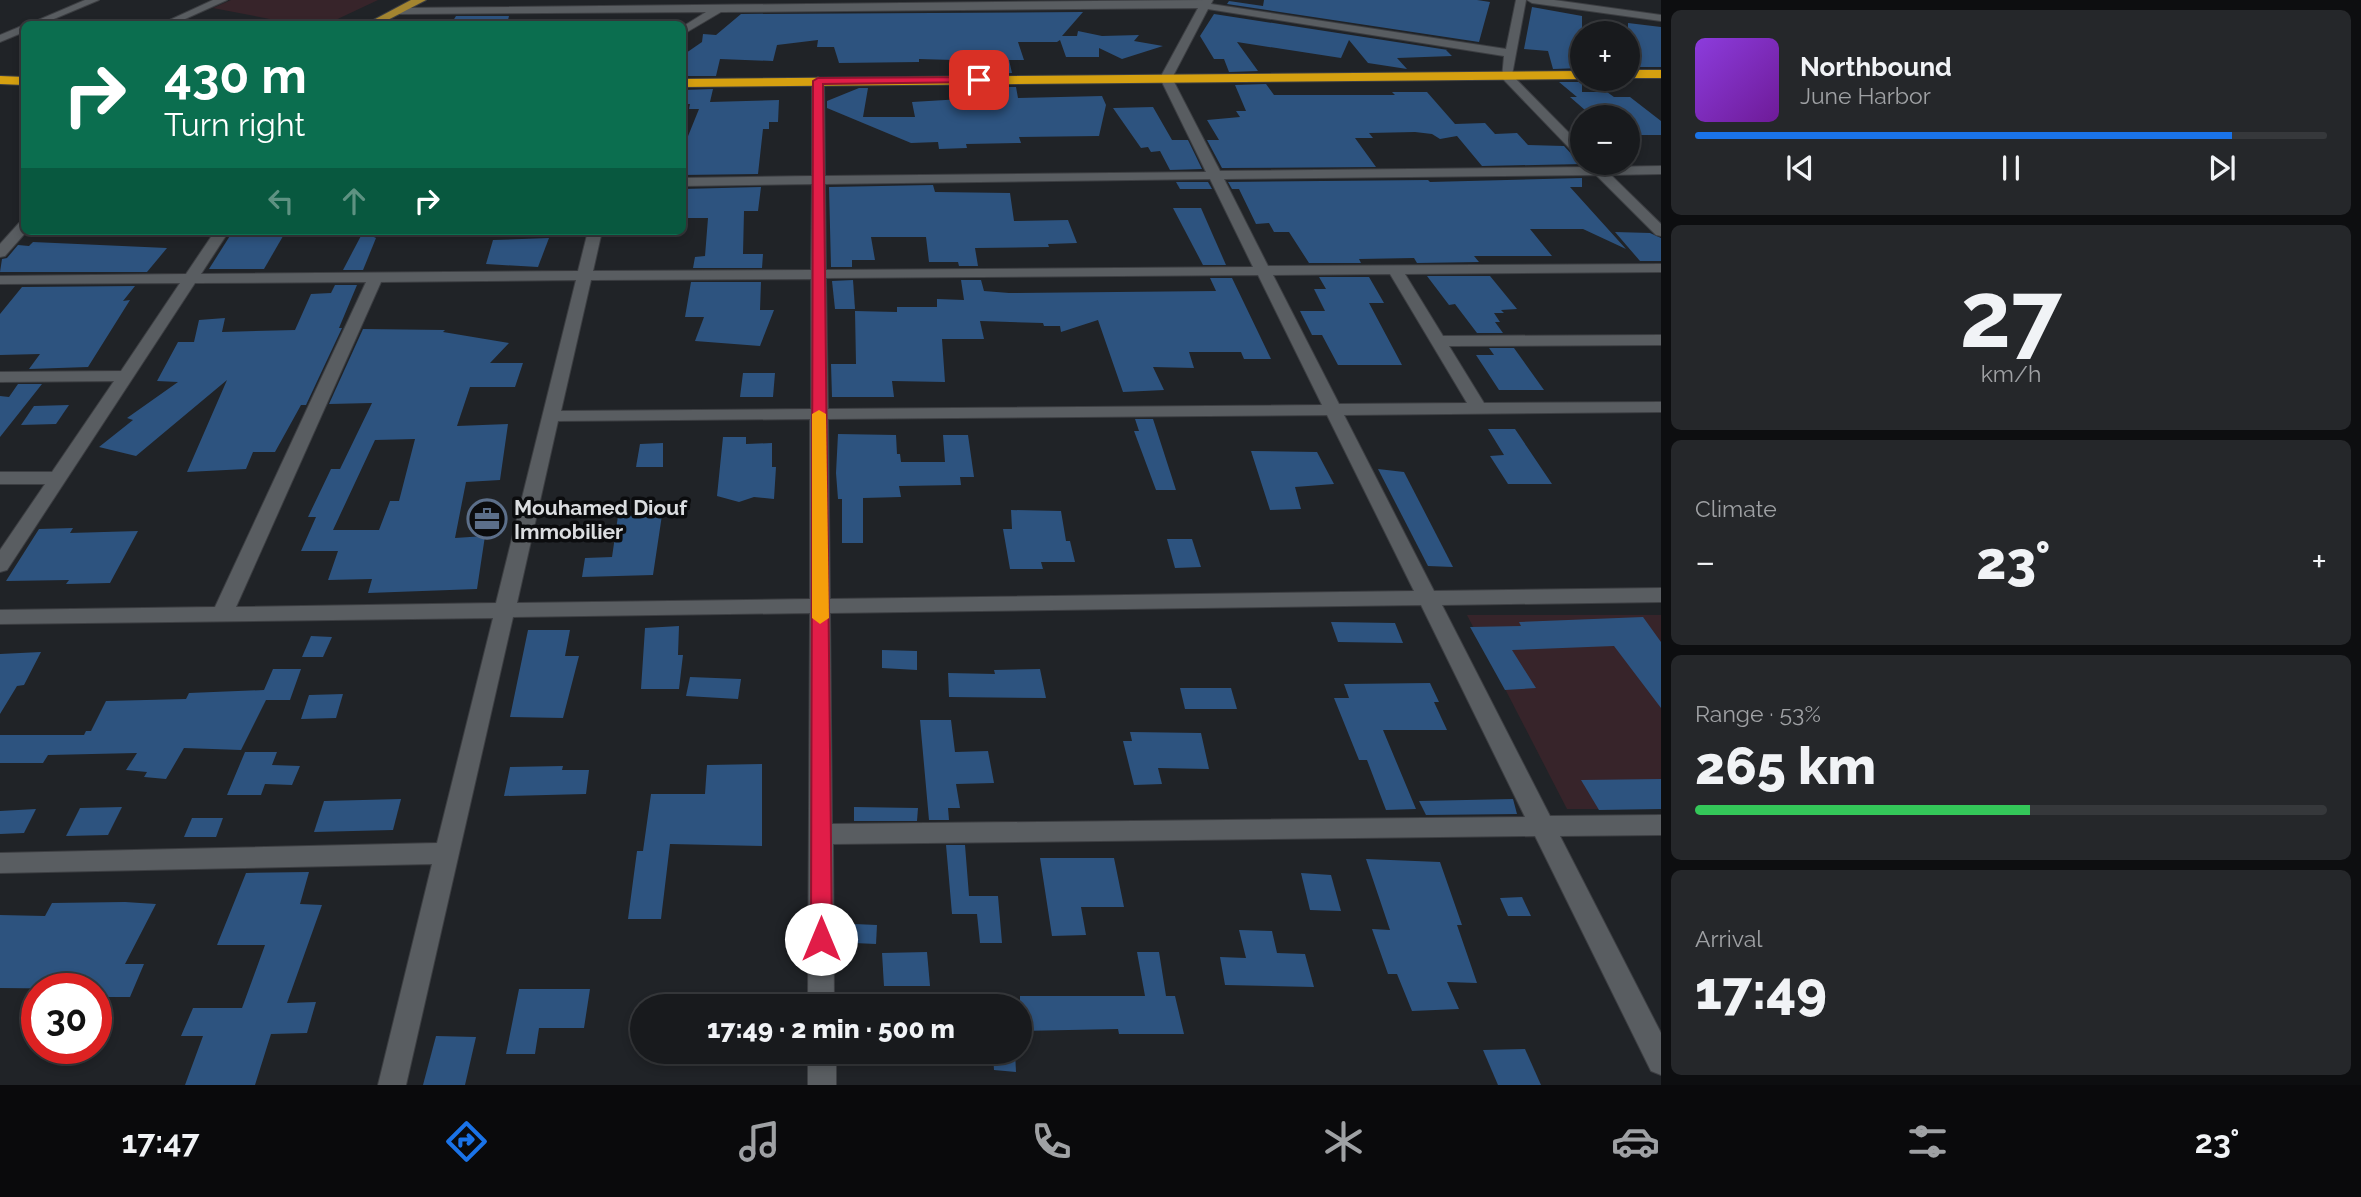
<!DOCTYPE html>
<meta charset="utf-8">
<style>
:root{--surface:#181a1d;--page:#25272a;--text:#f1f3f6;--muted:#9fa1a4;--line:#36383b;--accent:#1a73e8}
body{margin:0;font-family:Raleway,sans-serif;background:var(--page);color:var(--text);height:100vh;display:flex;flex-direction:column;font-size:26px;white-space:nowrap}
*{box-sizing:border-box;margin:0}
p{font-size:23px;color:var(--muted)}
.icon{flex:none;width:38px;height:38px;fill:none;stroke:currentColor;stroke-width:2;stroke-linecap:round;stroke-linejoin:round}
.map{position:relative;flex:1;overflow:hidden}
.details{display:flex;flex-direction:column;gap:10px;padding:10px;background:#0d0e10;width:700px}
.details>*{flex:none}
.guide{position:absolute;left:21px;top:21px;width:665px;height:214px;border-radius:10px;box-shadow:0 4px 10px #0003,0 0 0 2px var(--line);background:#0b6e4f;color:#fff;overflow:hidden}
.tools{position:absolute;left:1570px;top:21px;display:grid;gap:14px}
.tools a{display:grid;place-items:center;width:70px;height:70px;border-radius:50%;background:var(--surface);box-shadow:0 4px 10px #0003,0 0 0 2px var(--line);font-size:35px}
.speed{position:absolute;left:21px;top:973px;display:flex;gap:14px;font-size:35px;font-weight:700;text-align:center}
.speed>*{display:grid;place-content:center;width:91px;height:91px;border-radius:50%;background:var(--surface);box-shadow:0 4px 10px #0003,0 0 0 2px var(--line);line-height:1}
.speed .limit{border:10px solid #d22;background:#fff;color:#111}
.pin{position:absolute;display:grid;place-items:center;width:60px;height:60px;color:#fff;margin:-30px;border-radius:14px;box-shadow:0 4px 10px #0006}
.me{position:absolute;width:77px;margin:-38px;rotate:0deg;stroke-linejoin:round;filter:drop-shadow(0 0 5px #0008)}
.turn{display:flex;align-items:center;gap:24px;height:147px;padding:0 28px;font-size:32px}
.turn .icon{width:91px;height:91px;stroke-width:2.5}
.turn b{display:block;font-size:49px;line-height:60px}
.lanes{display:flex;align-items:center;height:66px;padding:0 28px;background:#0003;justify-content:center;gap:35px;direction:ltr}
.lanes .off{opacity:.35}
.big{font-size:52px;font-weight:800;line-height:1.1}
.details .tile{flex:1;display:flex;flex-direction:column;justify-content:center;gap:10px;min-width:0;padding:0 24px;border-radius:10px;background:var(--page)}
.details .dial{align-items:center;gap:0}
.dial b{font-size:91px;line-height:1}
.song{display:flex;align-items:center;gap:21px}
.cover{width:84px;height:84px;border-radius:10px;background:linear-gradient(135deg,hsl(270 70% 55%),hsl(280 70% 35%))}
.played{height:7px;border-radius:4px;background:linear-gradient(90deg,var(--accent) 85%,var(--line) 85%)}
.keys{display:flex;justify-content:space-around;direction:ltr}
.heat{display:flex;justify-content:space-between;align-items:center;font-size:38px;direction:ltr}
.charge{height:10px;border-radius:5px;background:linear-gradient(90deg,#34c759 53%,var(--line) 0)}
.trip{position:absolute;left:630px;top:994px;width:402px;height:70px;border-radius:35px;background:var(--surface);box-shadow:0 4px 10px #0003,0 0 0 2px var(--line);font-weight:800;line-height:70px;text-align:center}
.tabs{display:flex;height:112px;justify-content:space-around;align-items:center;background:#0a0a0c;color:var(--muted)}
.tabs .icon{width:49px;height:49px}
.tabs .current{color:var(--accent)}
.tabs b{font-size:32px;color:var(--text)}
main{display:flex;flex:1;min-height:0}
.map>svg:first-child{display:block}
.education{fill:#37242a}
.building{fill:#2d537f;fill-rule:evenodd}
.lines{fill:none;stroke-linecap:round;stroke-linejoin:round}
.street-casing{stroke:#3c3e42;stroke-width:2}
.primary-casing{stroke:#3c3e42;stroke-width:2}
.highway-casing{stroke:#3c3e42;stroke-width:2}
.street{fill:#595d61;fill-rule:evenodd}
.primary{fill:#a38530;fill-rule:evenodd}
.highway{fill:#d5a010;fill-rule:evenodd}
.route{fill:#e11d48;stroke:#92132f;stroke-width:2}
.slow{fill:#f59e0b}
.labels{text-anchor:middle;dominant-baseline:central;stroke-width:7;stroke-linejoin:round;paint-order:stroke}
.poi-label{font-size:21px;font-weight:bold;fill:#dbdde0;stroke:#0b0c0e;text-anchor:start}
</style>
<main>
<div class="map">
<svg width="1661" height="1085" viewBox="0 0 1661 1085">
<rect width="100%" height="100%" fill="#202327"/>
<g class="education">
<polygon points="231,0 378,0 327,24 296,24 213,8"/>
<polygon points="1467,615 1661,615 1661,809 1567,809"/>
</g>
<g class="building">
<polygon points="1264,0 1477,0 1490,2 1479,42 1227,4 1229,1 1263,6"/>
<polygon points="1532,7 1582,16 1582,68 1553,69 1548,51 1524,49"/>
<polygon points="1083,12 1062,36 1077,36 1078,31 1102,36 1139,35 1134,41 1163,46 1122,59 1099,48 1099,57 1066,57 1060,40 1057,42 1018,42 1024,60 1009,60 1012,73 990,74 987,61 919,59 919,62 839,63 834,47 817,47 818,40 777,45 773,61 720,59 716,76 682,76 686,53 702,42 703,34 716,35 741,14"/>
<polygon points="1214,14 1448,50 1446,50 1452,56 1397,58 1407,69 1368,63 1349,40 1341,58 1237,42 1258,71 1229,72 1224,59 1214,59 1200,36"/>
<polygon points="456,16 509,16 507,24 451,24"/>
<polygon points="1628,23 1661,27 1661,67 1636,67 1628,59"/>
<polygon points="1559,82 1582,82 1582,92 1607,92 1614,97 1630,97 1661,121 1661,135 1630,135 1628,117 1593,117 1570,97 1577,97"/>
<polygon points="1266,84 1274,95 1395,95 1392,92 1427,92 1455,124 1485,123 1495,134 1517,133 1528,145 1564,146 1575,158 1582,159 1582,164 1482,166 1457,136 1440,139 1432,134 1415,132 1369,133 1373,138 1355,138 1376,167 1222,168 1207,140 1219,140 1207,120 1240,117 1236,111 1246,111 1235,85"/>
<polygon points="993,87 1016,87 1018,98 1102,96 1106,105 1099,136 1019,137 1021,143 966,144 967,148 939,149 938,142 911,143 827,108 827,101 859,88 868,88 863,117 915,117 912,102 995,97"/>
<polygon points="713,89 710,102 779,100 778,122 769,122 769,129 763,129 758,174 682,175 682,151 699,109 689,109 690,104 682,104 682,90"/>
<polygon points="1153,107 1172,140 1188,140 1202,169 1170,170 1160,151 1151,152 1148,147 1141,148 1113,108"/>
<polygon points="1582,178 1582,187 1570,187 1626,249 1583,229 1530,229 1552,256 1474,256 1479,262 1417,263 1414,258 1359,259 1361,263 1309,263 1289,232 1274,232 1269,223 1256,224 1239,189 1232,189 1228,182 1428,180 1430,182"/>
<polygon points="1176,182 1208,182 1212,189 1180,189"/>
<polygon points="933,185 935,192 1010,193 1014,221 1068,220 1077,243 1048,244 1049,247 975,248 978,266 959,266 958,262 929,262 926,237 871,237 875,260 852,260 852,267 831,267 829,187"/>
<polygon points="761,187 758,211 744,211 743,254 763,254 762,268 693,268 695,257 705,256 708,218 682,218 682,189"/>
<polygon points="1173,208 1201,208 1226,265 1203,265"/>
<polygon points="233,231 286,231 264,269 209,269"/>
<polygon points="363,232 376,238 363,270 343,270"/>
<polygon points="1615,232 1650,233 1661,238 1661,261 1640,261"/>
<polygon points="549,238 538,267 486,264 493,240"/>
<polygon points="33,242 167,248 147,272 0,272 2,259 7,258 18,245 29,246"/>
<polygon points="1427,276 1490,276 1517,309 1501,310 1504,313 1494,313 1500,322 1495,322 1503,333 1477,333 1455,304 1449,305"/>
<polygon points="1319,277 1369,277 1384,303 1369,303 1402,365 1338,365 1322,335 1312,335 1300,311 1325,311 1314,289 1326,289"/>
<polygon points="1210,278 1232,278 1271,359 1244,359 1241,352 1189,352 1194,368 1153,367 1164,390 1123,392 1098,320 1061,332 1060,326 1044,326 1043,323 980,321 984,339 942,339 945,382 892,381 894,397 832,397 831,364 856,364 855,311 897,312 897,307 937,307 937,299 964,300 961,280 981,280 984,291 1009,293 1216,291"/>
<polygon points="853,280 855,309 835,309 832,281"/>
<polygon points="691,282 761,282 760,310 774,310 760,346 695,341 704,317 685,317"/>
<polygon points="335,285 357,285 339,328 342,328 306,405 301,405 275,452 253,452 246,469 187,472 227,380 136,456 99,447 133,420 127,418 178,382 157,381 178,342 194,342 199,320 225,318 222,332 295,330 311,294 331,293"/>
<polygon points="135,286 123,301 130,300 88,367 29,369 40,354 0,355 0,314 22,287"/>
<path d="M363,329L445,330L443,332L509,343L490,363H523L515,387H470L457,426L508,424L500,480L466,482L455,538L485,536L477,589L368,593L372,579L328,580L338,551H301L316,517H308L331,469H340L372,403L329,404ZM415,439L399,501H390L379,530H333L375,440Z"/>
<polygon points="1489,348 1514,348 1544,390 1499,390 1476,355 1494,355"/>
<polygon points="743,373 775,373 773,397 740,397"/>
<polygon points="18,384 42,384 0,437 0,396 9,397"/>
<polygon points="69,405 56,424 21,425 34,406"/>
<polygon points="1135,419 1153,419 1176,490 1156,490 1134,431 1139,431"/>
<polygon points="1488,429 1515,429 1552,484 1508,484 1490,456 1504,455"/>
<polygon points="838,434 896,435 897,454 900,454 901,462 945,462 943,435 968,435 974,477 960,477 961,485 899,486 901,497 863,498 863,543 842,543 842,499 838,499 836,473"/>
<polygon points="723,437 746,437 746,444 772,443 772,467 776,467 774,499 754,497 739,502 717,496"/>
<polygon points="663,443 663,467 636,467 640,444"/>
<polygon points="1251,451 1317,452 1334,484 1295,487 1301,509 1270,510"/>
<polygon points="1378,469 1404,472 1453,567 1428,566"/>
<polygon points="1011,510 1061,511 1066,541 1070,541 1075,562 1041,562 1043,569 1010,569 1003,529 1012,529"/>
<polygon points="662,515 653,575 582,577 585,558 612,557 618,516"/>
<polygon points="73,528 70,533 138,531 110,583 66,584 69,580 6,581 39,529"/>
<polygon points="1167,539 1192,539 1201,567 1175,568"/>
<polygon points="1643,617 1661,642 1661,708 1614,646 1512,650 1536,688 1505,690 1470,627 1521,626 1519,622"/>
<polygon points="1331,622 1395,623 1403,643 1338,642"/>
<polygon points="679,626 678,655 683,655 679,689 641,689 645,628"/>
<polygon points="528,630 570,630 565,656 579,656 563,718 510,717"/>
<polygon points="311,636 332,637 323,657 302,657"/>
<polygon points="882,650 917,651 917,670 882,668"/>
<polygon points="41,652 24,685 17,686 0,714 0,654"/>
<polygon points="273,669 301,669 290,700 266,700 241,750 184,748 166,779 144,777 147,772 126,770 137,753 48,755 43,763 0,763 0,735 84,735 86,731 91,731 106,701 186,699 189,693 264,690"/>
<polygon points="1040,669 1046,698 949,697 948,673 995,674 994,670"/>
<polygon points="690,677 741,679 738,699 686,696"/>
<polygon points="1430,683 1439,702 1434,702 1447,730 1383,730 1416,809 1386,810 1367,760 1359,760 1334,698 1349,698 1344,684"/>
<polygon points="1180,688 1231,688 1237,709 1185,709"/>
<polygon points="343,694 336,718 301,719 309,695"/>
<polygon points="920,720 951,720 955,752 988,751 994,783 956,784 960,808 948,808 949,820 929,820"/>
<polygon points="1130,732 1201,733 1209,769 1158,768 1162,784 1134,785 1123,741 1132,741"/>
<polygon points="245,752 277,752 272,765 300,766 292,785 265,784 261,795 227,795"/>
<polygon points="762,764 762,846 670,844 661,919 628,919 637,851 643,851 651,794 705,794 707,765"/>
<polygon points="563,766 562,770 589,770 586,794 504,796 510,767"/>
<polygon points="1661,779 1661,809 1599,810 1581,780"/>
<polygon points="401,799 393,830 314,832 324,801"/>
<polygon points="1513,799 1517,814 1426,815 1419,801"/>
<polygon points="122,807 108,835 66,836 80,808"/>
<polygon points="854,807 918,808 917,821 854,821"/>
<polygon points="36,809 24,833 0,834 0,811"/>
<polygon points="192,818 223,818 216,837 184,837"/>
<polygon points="946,845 965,845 969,896 998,896 1002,943 980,943 977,914 952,914"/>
<polygon points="1040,858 1114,858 1124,907 1081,907 1086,935 1052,936"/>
<polygon points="1366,859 1440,862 1462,925 1457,925 1477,983 1447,982 1459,1009 1412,1011 1397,974 1388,974 1372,929 1390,930"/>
<polygon points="309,872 300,904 322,905 287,1003 316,1002 307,1033 271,1034 255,1085 185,1085 203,1036 181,1036 193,1008 242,1008 265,945 217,945 246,873"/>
<polygon points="1301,873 1331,875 1341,911 1310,910"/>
<polygon points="1522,897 1531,916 1508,916 1500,898"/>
<polygon points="125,902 156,904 125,964 144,964 130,997 96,997 96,989 0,988 0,915 45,916 52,903"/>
<polygon points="854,924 877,925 876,944 854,943"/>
<polygon points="1239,930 1272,931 1277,953 1305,954 1314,987 1225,985 1220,957 1246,958"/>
<polygon points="927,952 930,986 884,986 882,953"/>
<polygon points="1137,952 1159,952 1166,996 1175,996 1184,1034 1119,1034 1118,1029 1020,1031 1020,996 1145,996"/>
<polygon points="519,989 590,989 584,1028 539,1028 535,1054 506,1054"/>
<polygon points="436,1036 476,1037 465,1085 423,1085"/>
<polygon points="1525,1049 1541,1085 1498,1085 1483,1050"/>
<polygon points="993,1052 1015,1052 1016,1072 994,1070"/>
</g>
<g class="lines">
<g class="street-casing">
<g id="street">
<polygon points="85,0 99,0 42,24 29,24"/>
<polygon points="213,0 227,0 174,24 161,24"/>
<path d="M1203,0H1213L1211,4L1506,49L1516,0H1526L1512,75L1582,146V157L1577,156L1502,78L1504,56L1208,9L1172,78L1220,171L1589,167L1592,163L1603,167L1661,166V174L1611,175L1661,224V236L1656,235L1596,175L1224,179L1268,266L1661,264V272L1405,274L1443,336L1661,335V345L1449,346L1484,403L1661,402V412L1344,415L1434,591L1661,588V602L1442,605L1550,816L1661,815V835L1560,836L1661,1033V1075L1651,1071L1535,836L833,844L834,1006H808L810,613L513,617L406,1085H378L432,864L0,873V853L437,843L493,618L0,624V610L215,607L366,282L195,283L7,570L0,572V550L45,484H0V472H52L114,381L0,382V372L121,371L180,283L0,284V276L186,274L215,231H229L201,274L578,271L588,231H602L593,271L811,270L812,184L682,186V178L812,176V81L818,77L824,81L825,176L1206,172L1160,78L1198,8L721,12L682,35V27L706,12L398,14L393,11L398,8ZM1210,179L1253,267L826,270L825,184ZM1390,274L1467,403L1339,404L1273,275ZM1258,275L1322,405L828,409L826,278ZM811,279V409L561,411L591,280ZM576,280L496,603L236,607L381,282ZM1327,415L1414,591L830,599L828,419ZM810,419V599L517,603L558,421ZM1421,605L1525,817L832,824L830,613Z"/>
<polygon points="1527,0 1554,0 1661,15 1661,21 1532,3"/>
<polygon points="24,25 24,32 0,42 0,35"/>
<polygon points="24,222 24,231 27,231 5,256 0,257 0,244 19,223"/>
<rect x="808" y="1052" width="28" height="33"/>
</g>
</g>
<g class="primary-casing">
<polygon id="primary" points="411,0 426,0 380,24 366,24"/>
</g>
<g class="highway-casing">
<g id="highway">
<rect x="1628" y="70" width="33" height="8"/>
<polygon points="1582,71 1582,79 682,87 682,79"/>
<polygon points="0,76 24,77 24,85 0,84"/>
</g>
</g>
<use href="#street" class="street"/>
<use href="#primary" class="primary"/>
<use href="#highway" class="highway"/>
</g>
<polygon class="route" points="979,77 982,78 982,82 823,84 832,939 829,946 821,948 814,946 811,939 813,81 818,78"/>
<polygon class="slow" points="819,410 826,414 829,618 820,624 812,618 812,414"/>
<defs>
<g id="office-ring" transform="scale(2.0125)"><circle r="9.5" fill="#0b0c0e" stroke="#5c6f8a" stroke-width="1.5"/><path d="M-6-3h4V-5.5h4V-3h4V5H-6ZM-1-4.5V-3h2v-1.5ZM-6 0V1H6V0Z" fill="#5c6f8a"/></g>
</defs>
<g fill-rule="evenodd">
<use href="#office-ring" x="487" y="519"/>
</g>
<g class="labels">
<g class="poi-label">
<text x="514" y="507">Mouhamed Diouf<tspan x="514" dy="24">Immobilier</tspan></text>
</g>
</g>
</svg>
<div class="tools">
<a>+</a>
<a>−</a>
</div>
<div class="speed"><div class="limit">30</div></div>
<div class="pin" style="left:979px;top:80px;background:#d93025"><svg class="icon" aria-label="arrive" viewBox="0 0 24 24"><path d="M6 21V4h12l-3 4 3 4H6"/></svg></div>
<svg class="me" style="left:821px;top:939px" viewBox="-20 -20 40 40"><circle r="19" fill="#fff"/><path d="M0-13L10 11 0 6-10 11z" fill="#e11d48"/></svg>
<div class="trip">17:49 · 2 min · 500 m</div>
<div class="guide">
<div class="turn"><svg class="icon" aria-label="right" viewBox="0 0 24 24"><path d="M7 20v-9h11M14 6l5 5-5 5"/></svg><div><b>430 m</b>Turn right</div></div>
<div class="lanes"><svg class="icon off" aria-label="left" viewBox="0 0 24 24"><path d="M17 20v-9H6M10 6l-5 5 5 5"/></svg><svg class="icon off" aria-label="ahead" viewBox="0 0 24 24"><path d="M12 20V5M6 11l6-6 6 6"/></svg><svg class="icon" aria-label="right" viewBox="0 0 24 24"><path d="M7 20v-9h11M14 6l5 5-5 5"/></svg></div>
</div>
</div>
<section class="details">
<div class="tile">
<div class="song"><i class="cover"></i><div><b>Northbound</b><p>June Harbor</p></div></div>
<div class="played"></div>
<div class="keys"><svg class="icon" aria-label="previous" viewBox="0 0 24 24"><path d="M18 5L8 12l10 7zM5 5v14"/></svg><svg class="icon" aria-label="pause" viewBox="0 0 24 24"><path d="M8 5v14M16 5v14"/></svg><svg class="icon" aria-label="next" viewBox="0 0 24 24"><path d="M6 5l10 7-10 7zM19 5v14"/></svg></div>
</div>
<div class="tile dial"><b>27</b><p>km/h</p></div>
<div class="tile"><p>Climate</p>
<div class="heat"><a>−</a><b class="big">23°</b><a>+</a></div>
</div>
<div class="tile"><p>Range · 53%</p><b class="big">265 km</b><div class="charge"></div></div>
<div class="tile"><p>Arrival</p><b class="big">17:49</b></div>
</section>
</main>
<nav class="tabs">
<b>17:47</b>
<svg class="icon current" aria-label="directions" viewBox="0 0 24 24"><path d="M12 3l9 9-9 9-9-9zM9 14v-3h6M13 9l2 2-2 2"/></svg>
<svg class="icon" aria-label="music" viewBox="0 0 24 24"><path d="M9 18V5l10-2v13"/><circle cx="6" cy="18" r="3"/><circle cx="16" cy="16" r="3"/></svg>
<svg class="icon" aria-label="phone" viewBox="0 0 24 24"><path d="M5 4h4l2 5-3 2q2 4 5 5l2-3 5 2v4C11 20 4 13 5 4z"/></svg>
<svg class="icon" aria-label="climate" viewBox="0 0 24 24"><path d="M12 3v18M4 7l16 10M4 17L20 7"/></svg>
<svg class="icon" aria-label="car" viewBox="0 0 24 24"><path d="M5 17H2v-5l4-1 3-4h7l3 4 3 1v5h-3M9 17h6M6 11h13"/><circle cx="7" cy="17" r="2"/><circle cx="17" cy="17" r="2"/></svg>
<svg class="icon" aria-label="filters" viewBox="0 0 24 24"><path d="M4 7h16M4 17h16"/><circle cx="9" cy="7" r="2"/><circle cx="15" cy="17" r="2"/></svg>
<b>23°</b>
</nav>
